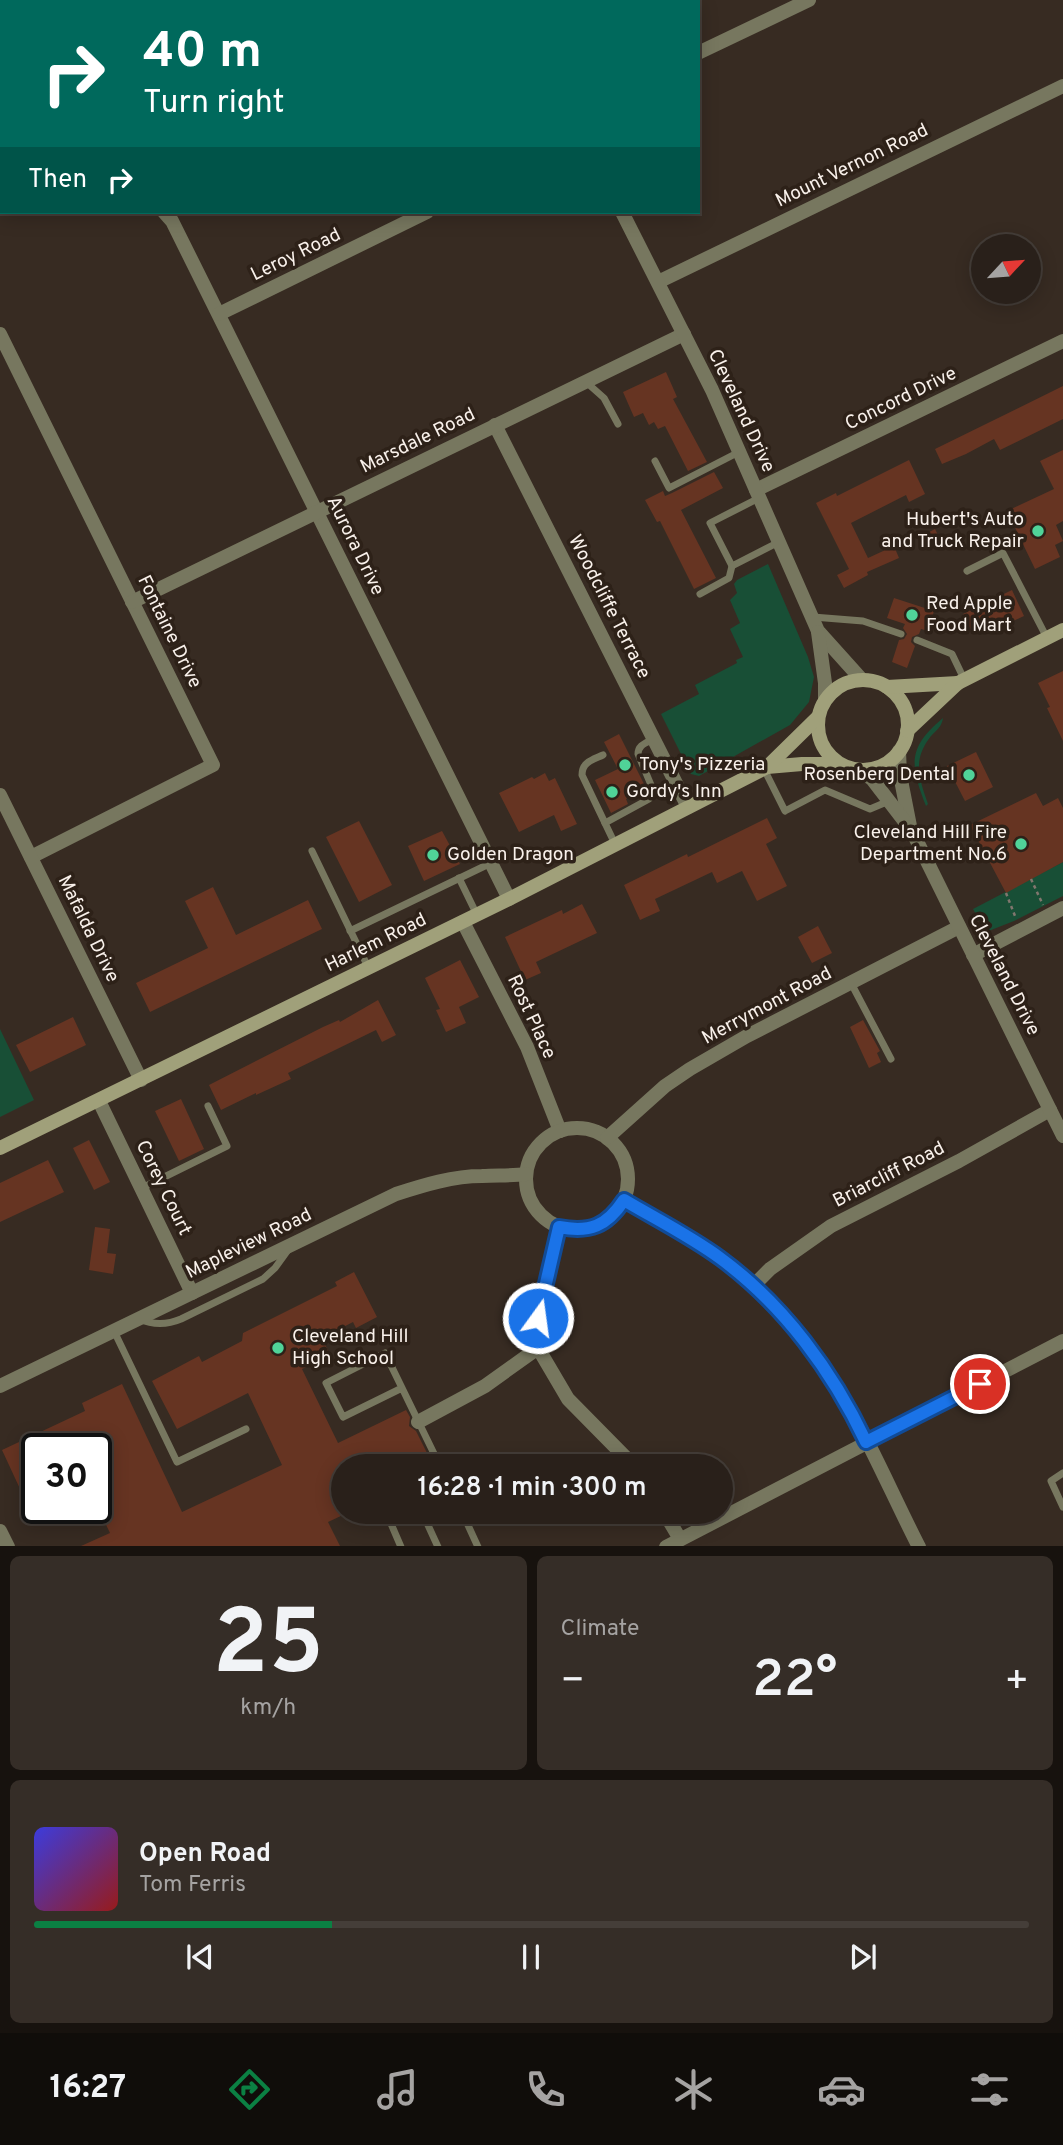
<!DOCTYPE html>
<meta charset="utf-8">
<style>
:root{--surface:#29201a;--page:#352d27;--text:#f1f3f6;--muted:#a5a3a2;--line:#453e39;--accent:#0b8043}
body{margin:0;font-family:Overpass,sans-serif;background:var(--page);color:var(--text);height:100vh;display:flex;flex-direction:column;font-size:26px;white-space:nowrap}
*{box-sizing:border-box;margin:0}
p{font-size:23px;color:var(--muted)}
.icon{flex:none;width:38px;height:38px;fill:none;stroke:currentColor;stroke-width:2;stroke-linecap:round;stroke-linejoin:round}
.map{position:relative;height:1546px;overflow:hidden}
.details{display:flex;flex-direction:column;gap:10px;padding:10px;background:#17120e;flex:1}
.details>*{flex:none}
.banner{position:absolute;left:0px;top:0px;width:700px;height:214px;box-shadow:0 4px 18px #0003,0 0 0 2px var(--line);background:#00695c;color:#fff;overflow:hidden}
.needle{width:46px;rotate:64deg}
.buttons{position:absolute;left:971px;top:234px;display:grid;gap:14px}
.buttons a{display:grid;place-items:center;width:70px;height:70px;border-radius:50%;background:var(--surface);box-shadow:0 4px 18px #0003,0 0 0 2px var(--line);font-size:35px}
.speed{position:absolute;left:21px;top:1433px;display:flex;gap:14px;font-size:35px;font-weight:700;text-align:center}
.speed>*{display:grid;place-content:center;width:91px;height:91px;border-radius:50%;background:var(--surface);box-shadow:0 4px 18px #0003,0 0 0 2px var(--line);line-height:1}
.speed .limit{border:4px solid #111;border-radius:10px;background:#fff;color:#111}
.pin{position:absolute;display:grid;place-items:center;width:60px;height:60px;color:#fff;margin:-30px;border:4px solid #fff;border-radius:50%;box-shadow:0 2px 7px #0007}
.me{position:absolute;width:77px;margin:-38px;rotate:14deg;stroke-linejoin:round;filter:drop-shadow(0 0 5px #0008)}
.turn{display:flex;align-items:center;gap:24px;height:147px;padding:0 28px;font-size:32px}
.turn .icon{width:91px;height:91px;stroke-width:2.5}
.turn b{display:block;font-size:49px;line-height:60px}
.then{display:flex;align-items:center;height:66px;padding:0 28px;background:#0003;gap:14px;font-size:26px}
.big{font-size:52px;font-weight:600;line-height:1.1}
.details .tile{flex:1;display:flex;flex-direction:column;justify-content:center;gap:10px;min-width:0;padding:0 24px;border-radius:10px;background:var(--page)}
.details .dial{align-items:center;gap:0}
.dial b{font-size:91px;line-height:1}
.song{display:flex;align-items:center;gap:21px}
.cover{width:84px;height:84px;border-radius:10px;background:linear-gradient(135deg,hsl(240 70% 55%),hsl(0 70% 35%))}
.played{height:7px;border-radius:4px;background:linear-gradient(90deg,var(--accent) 30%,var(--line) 30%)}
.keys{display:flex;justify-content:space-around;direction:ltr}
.heat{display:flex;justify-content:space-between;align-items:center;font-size:38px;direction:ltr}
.details .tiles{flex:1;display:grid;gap:10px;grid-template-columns:1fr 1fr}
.tile:last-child{grid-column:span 2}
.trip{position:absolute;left:331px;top:1454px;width:402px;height:70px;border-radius:35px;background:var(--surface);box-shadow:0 4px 18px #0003,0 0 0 2px var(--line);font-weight:600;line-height:70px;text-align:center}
.dock{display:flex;height:112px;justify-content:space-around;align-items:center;background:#100d0a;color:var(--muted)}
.dock .icon{width:49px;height:49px}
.dock .current{color:var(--accent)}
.dock b{font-size:32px;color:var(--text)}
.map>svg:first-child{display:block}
.green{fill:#184f36}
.building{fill:#663422}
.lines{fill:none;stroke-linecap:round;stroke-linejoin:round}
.path{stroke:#81766e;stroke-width:2.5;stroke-dasharray:3.5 3.5;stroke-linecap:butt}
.service{stroke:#77775f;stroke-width:7}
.minor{stroke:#77775f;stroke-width:14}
.tertiary{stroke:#77775f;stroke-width:14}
.secondary{stroke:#a0a07a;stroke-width:14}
.route-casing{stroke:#114b97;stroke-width:18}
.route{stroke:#1a73e8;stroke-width:12}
.poi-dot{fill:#50d398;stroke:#2d2118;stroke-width:2.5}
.labels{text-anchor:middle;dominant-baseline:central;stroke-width:7;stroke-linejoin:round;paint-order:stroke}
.street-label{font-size:19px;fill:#f9f1eb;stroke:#2d2118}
.poi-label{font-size:19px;fill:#f9f1eb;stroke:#2d2118;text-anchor:start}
</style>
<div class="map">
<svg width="1063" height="1547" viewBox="0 0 1063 1547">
<rect width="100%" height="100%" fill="#372b22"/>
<g class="green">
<polygon points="768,564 808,657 814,677 809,702 790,725 699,776 691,774 661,714 699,694 695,685 737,663 736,660 743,657 730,629 740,623 730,600 737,593 734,584 737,580"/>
<path d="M943,718C942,726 937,730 931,736C912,760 919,778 928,804L926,806C910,765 907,748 943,718Z"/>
<polygon points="1063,862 1063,896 1014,921 986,932 973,909"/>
<polygon points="0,1029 34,1100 0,1117"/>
</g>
<g class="building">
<polygon points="666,372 677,397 673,399 707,462 688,471 665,426 658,429 654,422 649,425 643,413 634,417 623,392"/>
<polygon points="1063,386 1063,419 1000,450 994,439 966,454 942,464 935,449"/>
<polygon points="1063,450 1063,521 1056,525 1063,541 1055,545 1060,557 1035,569 1007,511 1054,489 1040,461"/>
<polygon points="909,460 925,494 909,502 906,495 851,523 868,558 894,546 899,558 867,572 868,575 844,588 837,575 849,569 816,503 836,493 837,496"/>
<polygon points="714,472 723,488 681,510 716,578 694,589 660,521 657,522 645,500 663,491 665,496 672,493"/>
<polygon points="935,529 941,541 926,549 920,537"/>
<polygon points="1012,590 1024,616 990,632 983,629 973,634 963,614"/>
<polygon points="894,598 934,611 928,631 921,629 919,634 912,637 911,642 915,646 907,668 892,662 899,640 904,639 907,634 903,628 905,624 887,618"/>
<polygon points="1063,671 1063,741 1047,708 1050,707 1038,683"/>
<polygon points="619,734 646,788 626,799 628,804 611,813 595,780 618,769 604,742"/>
<polygon points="976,752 993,787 965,801 947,766"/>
<polygon points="545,773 549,781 555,778 577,824 561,831 554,815 519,832 499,793 532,777 534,779"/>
<polygon points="1036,793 1043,806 1058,798 1063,808 1063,862 1006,893 970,825"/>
<polygon points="767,818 777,838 766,844 787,886 757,901 742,871 717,883 712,872 655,899 660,911 640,920 624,885 687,854 688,857"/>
<polygon points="359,821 392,885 359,902 326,837"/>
<polygon points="442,831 460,864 424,881 408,846"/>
<polygon points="213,887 236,935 308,900 322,929 150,1012 136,983 208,948 185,901"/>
<polygon points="582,904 597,933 536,962 541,973 525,980 505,937 562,910 563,914"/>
<polygon points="818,926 832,953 812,963 798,937"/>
<polygon points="460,960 479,997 459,1007 466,1023 446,1032 436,1010 440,1009 425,978"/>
<polygon points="378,1000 396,1035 382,1042 376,1030 288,1073 291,1079 256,1095 256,1093 221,1110 209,1085 323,1027 339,1020 340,1022"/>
<polygon points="73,1017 86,1045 30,1072 16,1045"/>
<polygon points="863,1020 880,1051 877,1053 881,1062 869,1068 850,1027"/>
<polygon points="181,1099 204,1149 179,1161 155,1111"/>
<polygon points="89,1140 110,1182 94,1190 73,1148"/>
<polygon points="48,1160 64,1192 0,1222 0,1183"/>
<polygon points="95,1227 110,1229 107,1253 116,1254 113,1274 89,1270"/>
<polygon points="354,1272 377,1317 356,1328 353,1322 322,1338 330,1355 302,1369 338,1443 406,1410 410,1417 409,1426 416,1431 431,1461 418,1466 343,1466 343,1515 328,1522 340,1546 81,1546 110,1533 96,1504 96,1449 37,1449 37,1484 21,1491 2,1450 85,1411 82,1403 122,1384 182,1512 282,1465 248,1393 177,1429 152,1381 199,1356 202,1362 242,1341 243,1333 337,1286 335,1282"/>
</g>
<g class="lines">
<g class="path">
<polyline points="1031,879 1043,905"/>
<polyline points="1006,893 1015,916"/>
</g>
<g class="service">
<polyline points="586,382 604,398 618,424"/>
<polyline points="655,461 669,488 739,452"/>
<polyline points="759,498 710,523 732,566 779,542"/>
<polyline points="967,571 1003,553 1047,638"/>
<polyline points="700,594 729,578 732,566"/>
<polyline points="813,617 863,621 901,634"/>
<polyline points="917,640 952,654 964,679"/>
<path d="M603,755C592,760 582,762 582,775L615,844"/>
<polyline points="764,769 785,811 825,790 870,809 889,801"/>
<path d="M605,823L649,799L654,792L638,754C638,745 646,743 653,739"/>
<polyline points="312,851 368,967"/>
<polyline points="459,878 477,915"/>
<polyline points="350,931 491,863"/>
<polyline points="851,983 891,1059"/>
<polyline points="142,1188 227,1146 208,1106"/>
<path d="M139,1319C153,1325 167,1325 181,1319L263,1279L275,1268L288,1250"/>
<polyline points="114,1331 177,1462 246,1429"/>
<polyline points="402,1388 343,1417 326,1383 385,1353 440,1466"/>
<polyline points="1063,1473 1051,1481 1063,1507"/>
<polyline points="386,1512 401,1547"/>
<polyline points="422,1512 438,1547"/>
<polyline points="462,1512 478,1547"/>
</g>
<g class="minor">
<polyline points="47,0 48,2"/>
<polyline points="413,2 416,0"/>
<polyline points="698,53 809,0"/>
<polyline points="0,207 2,206"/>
<polyline points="164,212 172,221 509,899"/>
<polyline points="658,282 1063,86"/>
<polyline points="219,314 427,212"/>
<polyline points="0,334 213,765 31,857"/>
<polyline points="495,425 688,807"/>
<polyline points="756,490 1063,341"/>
<polyline points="132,602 684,334"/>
<polyline points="0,795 141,1080"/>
<polyline points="463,922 527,1047 560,1131"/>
<polyline points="973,955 1063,908"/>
<polyline points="99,1101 192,1293"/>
<circle cx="577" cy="1179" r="51"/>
<polyline points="607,1138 665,1086 690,1069 747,1036 959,927"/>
<path d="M624,1200C656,1219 690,1236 720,1258C774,1297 820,1354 852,1412C876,1456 896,1502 919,1547"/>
<polyline points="559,1227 538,1318 538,1348 568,1399 634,1466"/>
<polyline points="753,1286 770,1269 831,1226 959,1161 1050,1110"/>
<path d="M0,1386L396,1194C424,1185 453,1176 482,1176C497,1175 511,1176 526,1174"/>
<polyline points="418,1422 485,1386 538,1348"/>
<polyline points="664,1512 680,1539"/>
<polyline points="0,1531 8,1547"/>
<polyline points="666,1547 1063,1341"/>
</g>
<g class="tertiary">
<polyline points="514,0 515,2"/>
<polyline points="622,212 712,390 818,631 862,680"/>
<polyline points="818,632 825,683 825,700"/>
<polyline points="899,751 900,775 910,826"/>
<polyline points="859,770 872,779 912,831 1063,1136"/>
</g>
<g class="secondary">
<circle cx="863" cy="725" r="45"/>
<polyline points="887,687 958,683"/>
<polyline points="907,731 958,683 1063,630"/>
<polyline points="767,767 802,764 839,764"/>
<polyline points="0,1148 509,899 767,767 818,717"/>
</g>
</g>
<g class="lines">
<g class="route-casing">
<path id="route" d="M538,1318L559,1227C590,1233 607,1226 624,1200C656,1219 690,1236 720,1258C784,1305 833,1372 866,1442L980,1384"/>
</g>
<use href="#route" class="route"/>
</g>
<g class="poi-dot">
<circle cx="1038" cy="531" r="7"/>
<circle cx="912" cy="615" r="7"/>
<circle cx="625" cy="765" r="7"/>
<circle cx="969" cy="775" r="7"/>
<circle cx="612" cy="792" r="7"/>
<circle cx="1021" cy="844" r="7"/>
<circle cx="433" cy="855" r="7"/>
<circle cx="278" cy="1348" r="7"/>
</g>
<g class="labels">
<g class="street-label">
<text transform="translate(852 166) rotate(-26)">Mount Vernon Road</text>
<text transform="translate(296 255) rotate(-26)">Leroy Road</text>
<text transform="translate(901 399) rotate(-26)">Concord Drive</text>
<text transform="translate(741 411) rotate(65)">Cleveland Drive</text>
<text transform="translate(418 441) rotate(-26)">Marsdale Road</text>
<text transform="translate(355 546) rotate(64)">Aurora Drive</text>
<text transform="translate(609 607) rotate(63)">Woodcliffe Terrace</text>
<text transform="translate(169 632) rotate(64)">Fontaine Drive</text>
<text transform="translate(88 929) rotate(64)">Mafalda Drive</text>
<text transform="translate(376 943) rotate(-26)">Harlem Road</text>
<text transform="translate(1004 975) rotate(63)">Cleveland Drive</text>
<text transform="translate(767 1006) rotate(-28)">Merrymont Road</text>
<text transform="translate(531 1017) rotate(65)">Rost Place</text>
<text transform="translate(889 1175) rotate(-27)">Briarcliff Road</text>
<text transform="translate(163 1188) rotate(64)">Corey Court</text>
<text transform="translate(249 1244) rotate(-26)">Mapleview Road</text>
</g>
<g class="poi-label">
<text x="1024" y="520" text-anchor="end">Hubert's Auto<tspan x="1024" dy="22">and Truck Repair</tspan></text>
<text x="926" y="604">Red Apple<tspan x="926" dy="22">Food Mart</tspan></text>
<text x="639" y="765">Tony's Pizzeria</text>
<text x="955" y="775" text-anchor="end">Rosenberg Dental</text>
<text x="626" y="792">Gordy's Inn</text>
<text x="1007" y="833" text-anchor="end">Cleveland Hill Fire<tspan x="1007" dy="22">Department No.6</tspan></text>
<text x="447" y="855">Golden Dragon</text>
<text x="292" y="1337">Cleveland Hill<tspan x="292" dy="22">High School</tspan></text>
</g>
</g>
</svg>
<div class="buttons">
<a><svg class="needle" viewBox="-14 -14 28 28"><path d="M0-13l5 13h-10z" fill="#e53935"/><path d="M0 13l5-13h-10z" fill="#a5a3a2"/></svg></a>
</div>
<div class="speed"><div class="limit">30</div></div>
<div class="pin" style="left:980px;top:1384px;background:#d93025"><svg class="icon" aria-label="arrive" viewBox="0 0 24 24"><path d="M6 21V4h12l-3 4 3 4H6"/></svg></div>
<svg class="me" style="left:538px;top:1318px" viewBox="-20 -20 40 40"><circle r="17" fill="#1a73e8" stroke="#fff" stroke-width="3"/><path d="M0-11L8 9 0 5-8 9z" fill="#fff"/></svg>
<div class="trip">16:28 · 1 min · 300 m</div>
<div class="banner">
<div class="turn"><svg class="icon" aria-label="right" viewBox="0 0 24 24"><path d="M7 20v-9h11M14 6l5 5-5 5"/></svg><div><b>40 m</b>Turn right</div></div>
<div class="then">Then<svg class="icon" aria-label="right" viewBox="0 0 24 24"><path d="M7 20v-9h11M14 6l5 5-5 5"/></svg></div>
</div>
</div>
<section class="details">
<div class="tiles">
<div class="tile dial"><b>25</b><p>km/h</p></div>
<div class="tile"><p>Climate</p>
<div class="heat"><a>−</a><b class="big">22°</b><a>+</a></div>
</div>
<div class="tile">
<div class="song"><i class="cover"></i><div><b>Open Road</b><p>Tom Ferris</p></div></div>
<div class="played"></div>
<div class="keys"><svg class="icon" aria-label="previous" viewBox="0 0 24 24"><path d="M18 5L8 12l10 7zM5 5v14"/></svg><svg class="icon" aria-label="pause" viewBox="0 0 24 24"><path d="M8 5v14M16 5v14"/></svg><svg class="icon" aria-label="next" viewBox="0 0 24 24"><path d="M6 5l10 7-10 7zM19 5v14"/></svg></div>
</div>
</div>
</section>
<nav class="dock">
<b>16:27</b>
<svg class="icon current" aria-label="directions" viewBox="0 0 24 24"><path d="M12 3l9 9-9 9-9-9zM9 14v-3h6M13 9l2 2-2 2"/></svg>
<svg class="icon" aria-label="music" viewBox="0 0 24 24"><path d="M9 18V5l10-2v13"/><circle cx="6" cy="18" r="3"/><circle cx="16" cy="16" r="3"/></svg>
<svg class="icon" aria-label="phone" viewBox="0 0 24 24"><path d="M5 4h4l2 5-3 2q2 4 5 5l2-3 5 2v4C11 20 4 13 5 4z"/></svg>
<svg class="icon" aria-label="climate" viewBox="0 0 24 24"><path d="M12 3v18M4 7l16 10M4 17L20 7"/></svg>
<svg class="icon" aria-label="car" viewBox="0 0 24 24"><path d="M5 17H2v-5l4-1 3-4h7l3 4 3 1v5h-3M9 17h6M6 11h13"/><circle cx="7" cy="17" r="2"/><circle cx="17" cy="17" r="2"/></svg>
<svg class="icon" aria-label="filters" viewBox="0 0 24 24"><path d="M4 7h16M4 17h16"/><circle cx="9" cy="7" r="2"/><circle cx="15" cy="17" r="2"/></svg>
</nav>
